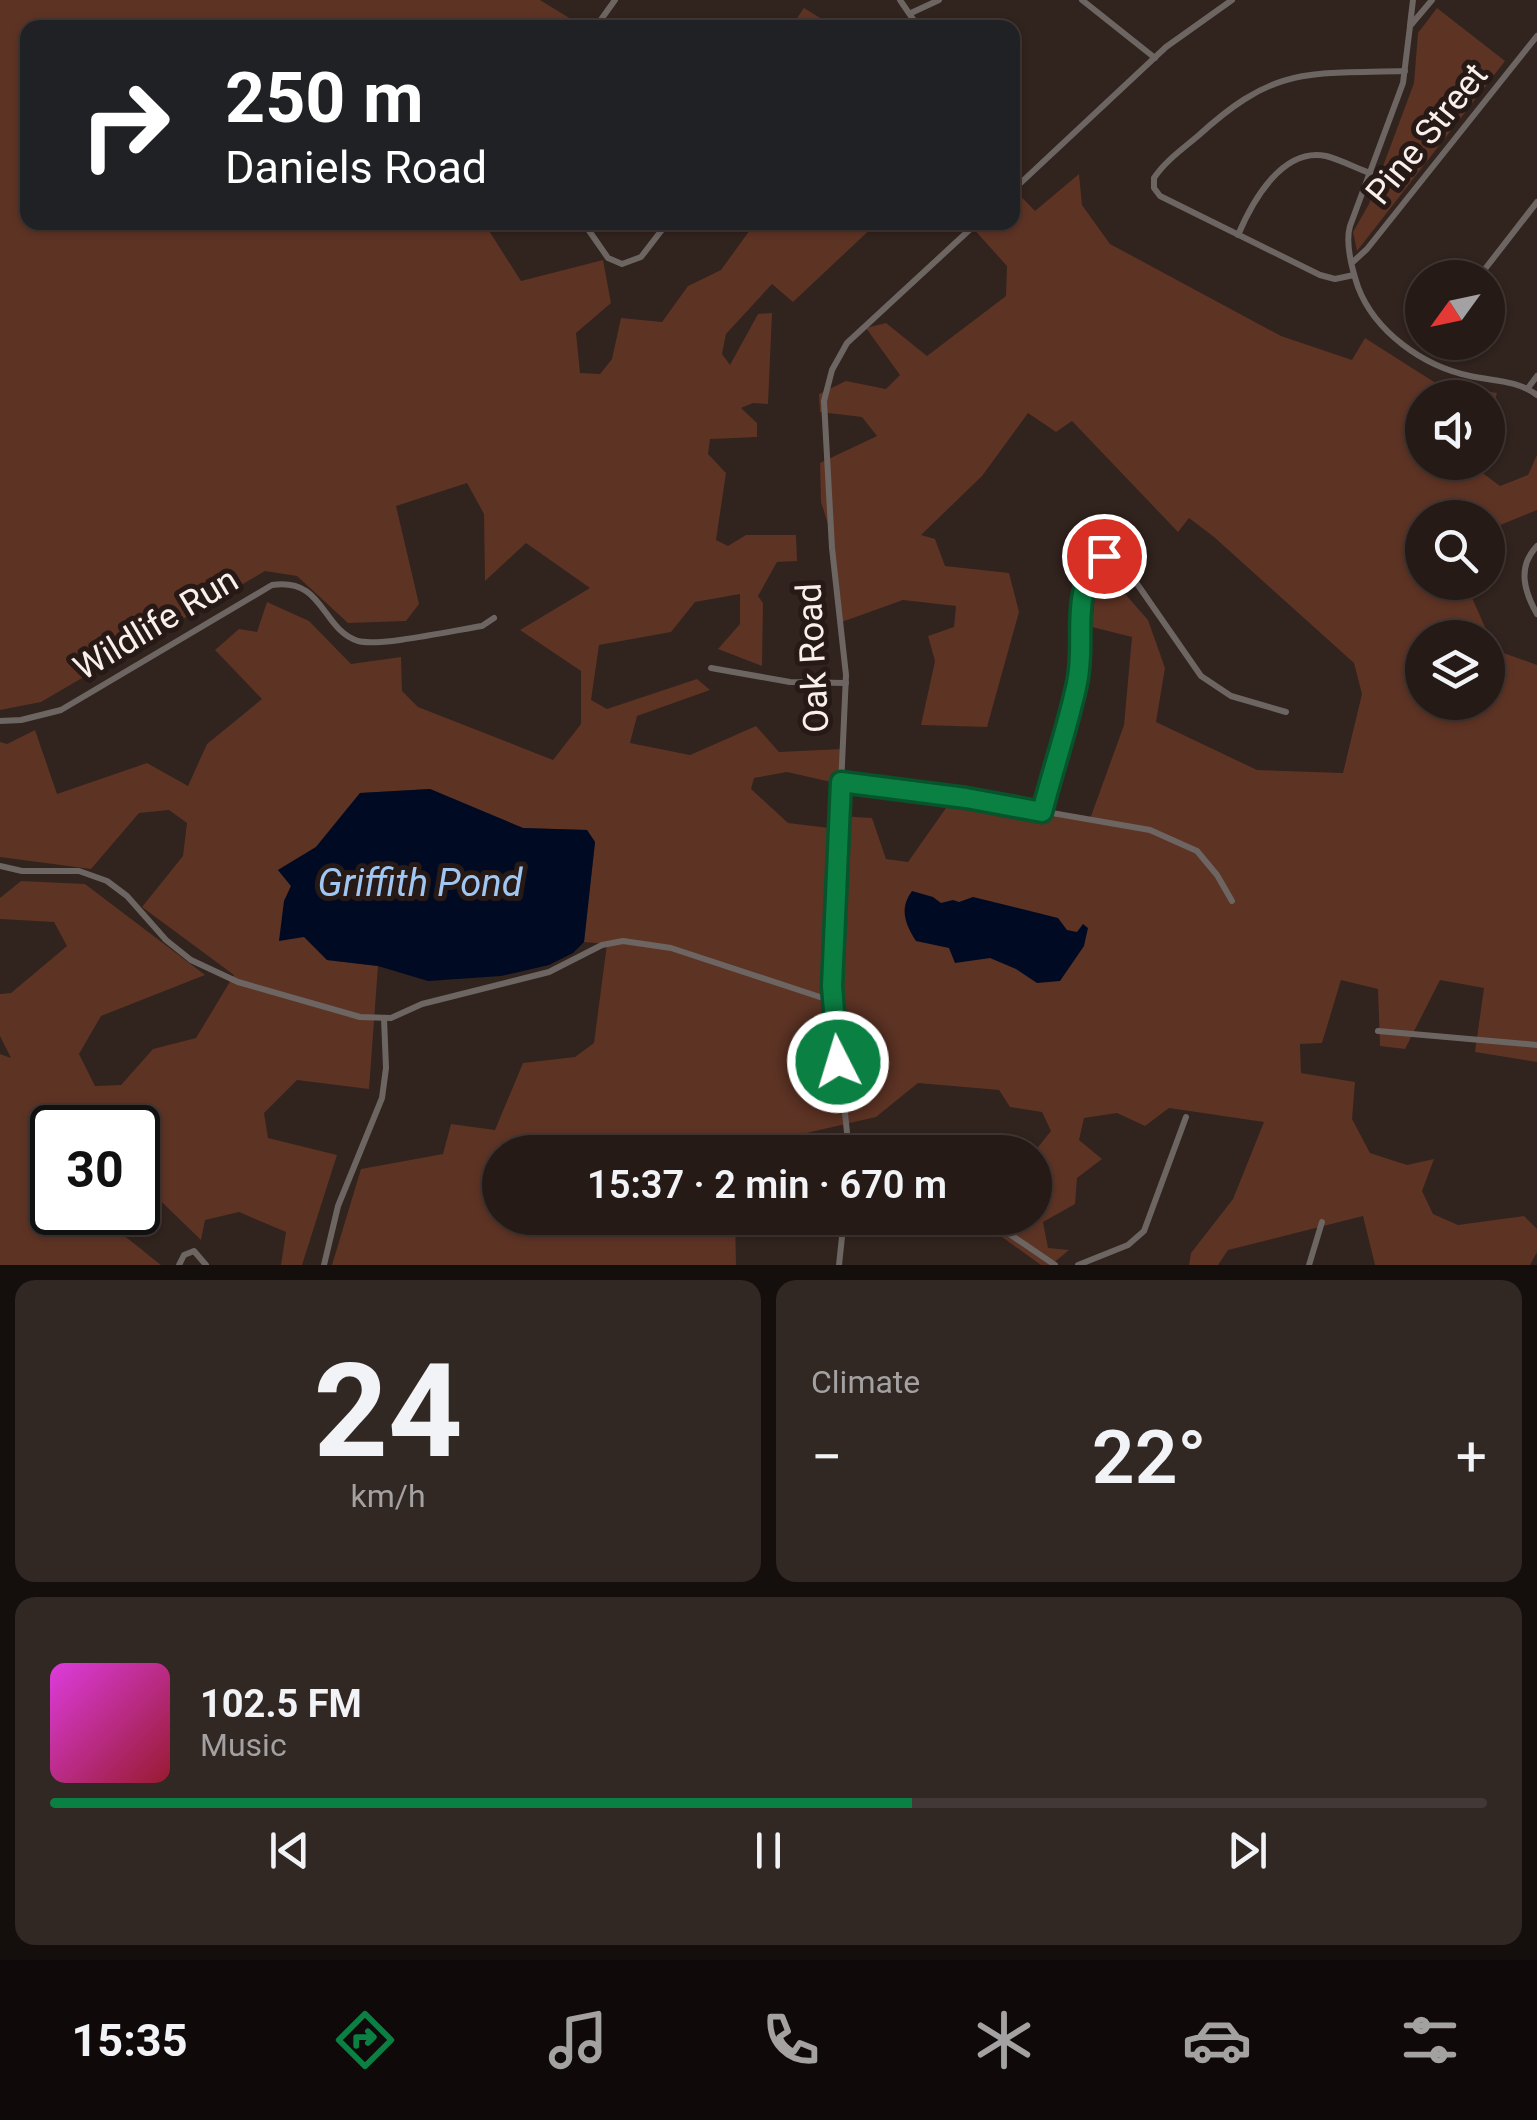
<!DOCTYPE html>
<meta charset="utf-8">
<style>
:root{--surface:#251a16;--page:#312723;--text:#f1f3f6;--muted:#a3a1a1;--line:#423835;--accent:#0b8043}
body{margin:0;font-family:Roboto,sans-serif;background:var(--page);color:var(--text);height:100vh;display:flex;flex-direction:column;font-size:38px;white-space:nowrap}
*{box-sizing:border-box;margin:0}
p{font-size:32px;color:var(--muted)}
.icon{flex:none;width:55px;height:55px;fill:none;stroke:currentColor;stroke-width:2;stroke-linecap:round;stroke-linejoin:round}
.map{position:relative;height:1265px;overflow:hidden}
.drawer{display:flex;flex-direction:column;gap:15px;padding:15px;background:#140e0c;flex:1}
.drawer>*{flex:none}
.top-card{position:absolute;left:20px;top:20px;width:1000px;height:210px;border-radius:20px;box-shadow:0 2px 8px #0004,0 0 0 2px var(--line);background:#202124;color:#fff;overflow:hidden}
.needle{width:65px;rotate:237deg}
.fabs{position:absolute;left:1405px;top:260px;display:grid;gap:20px}
.fabs a{display:grid;place-items:center;width:100px;height:100px;border-radius:50%;background:var(--surface);box-shadow:0 2px 8px #0004,0 0 0 2px var(--line);font-size:50px}
.speed{position:absolute;left:30px;top:1105px;display:flex;gap:20px;font-size:50px;font-weight:700;text-align:center}
.speed>*{display:grid;place-content:center;width:130px;height:130px;border-radius:50%;background:var(--surface);box-shadow:0 2px 8px #0004,0 0 0 2px var(--line);line-height:1}
.speed .limit{border:5px solid #111;border-radius:15px;background:#fff;color:#111}
.pin{position:absolute;display:grid;place-items:center;width:85px;height:85px;color:#fff;margin:-42px;border:5px solid #fff;border-radius:50%;box-shadow:0 2px 10px #0007}
.me{position:absolute;width:110px;margin:-55px;rotate:355deg;stroke-linejoin:round;filter:drop-shadow(0 0 8px #0008)}
.turn{display:flex;align-items:center;gap:35px;height:210px;padding:0 40px;font-size:45px}
.turn .icon{width:130px;height:130px;stroke-width:2.5}
.turn b{display:block;font-size:70px;line-height:85px}
.big{font-size:75px;font-weight:600;line-height:1.1}
.drawer .tile{flex:1;display:flex;flex-direction:column;justify-content:center;gap:15px;min-width:0;padding:0 35px;border-radius:20px;background:var(--page)}
.drawer .dial{align-items:center;gap:0}
.dial b{font-size:130px;line-height:1}
.song{display:flex;align-items:center;gap:30px}
.cover{width:120px;height:120px;border-radius:15px;background:linear-gradient(135deg,hsl(300 70% 55%),hsl(350 70% 35%))}
.played{height:10px;border-radius:5px;background:linear-gradient(90deg,var(--accent) 60%,var(--line) 60%)}
.keys{display:flex;justify-content:space-around;direction:ltr}
.heat{display:flex;justify-content:space-between;align-items:center;font-size:55px;direction:ltr}
.drawer .tiles{flex:1;display:grid;gap:15px;grid-template-columns:1fr 1fr}
.tile:last-child{grid-column:span 2}
.trip{position:absolute;left:482px;top:1135px;width:570px;height:100px;border-radius:50px;background:var(--surface);box-shadow:0 2px 8px #0004,0 0 0 2px var(--line);font-weight:600;line-height:100px;text-align:center}
.dock{display:flex;height:160px;justify-content:space-around;align-items:center;background:#0f0a09;color:var(--muted)}
.dock .icon{width:70px;height:70px}
.dock .on{color:var(--accent)}
.dock b{font-size:45px;color:var(--text)}
.map>svg:first-child{display:block}
.green{fill:#5d3324;fill-rule:evenodd}
.water{fill:#000b23}
.lines{fill:none;stroke-linecap:round;stroke-linejoin:round}
.street{stroke:#6d6562;stroke-width:6}
.route-casing{stroke:#07532c;stroke-width:25}
.route{stroke:#0b8043;stroke-width:18}
.labels{text-anchor:middle;dominant-baseline:central;stroke-width:10;stroke-linejoin:round;paint-order:stroke}
.street-label{font-size:35px;fill:#f9efeb;stroke:#271915}
.water-label{font-size:38px;font-style:italic;fill:#a0c7f3;stroke:#271915}
</style>
<div class="map">
<svg width="1537" height="1265" viewBox="0 0 1537 1265">
<rect width="100%" height="100%" fill="#31231e"/>
<g class="green">
<path d="M0,0H540L584,27L28,28V222L484,223L521,281L603,260L611,303L576,333L580,373L600,374L612,359L621,318L662,322L688,286L721,270L755,223H877L793,302L772,284L726,334L722,354L730,365L758,314L772,313L768,404L753,403L741,408L757,423V437L710,439L708,454L726,473L716,540L728,546L746,535H796L797,561L777,562L758,596L763,603L762,666L718,649L740,624V594L695,602L671,632L599,645L591,700L607,709L697,679L710,690L637,716L630,743L690,755L756,726L779,752L842,749L840,784L787,772L754,778L751,789L788,823L838,829L839,816L872,818L886,859L908,862L953,798L1090,819L1124,725L1132,637L1092,627L1095,595L1111,578L1148,620L1165,668L1156,722L1257,770L1343,773L1362,694L1354,663L1214,537L1189,518L1178,532L1072,421L1056,432L1028,413L982,476L921,535L935,539L945,566L1009,573L1019,612L987,727L921,725L935,661L928,636L954,627L956,606L903,600L839,623L833,540L821,502L820,463L877,436L862,417L820,412L819,394L846,381L886,389L900,375L866,328L886,323L927,356L1006,296L1007,266L971,226L974,223L1012,222L1013,188L1035,211L1079,174L1082,205L1110,244L1281,336L1352,360L1365,338L1434,382L1497,393L1488,427V398H1422V462L1477,463L1476,468L1500,486L1528,475L1537,455V510L1488,530V518H1422V582L1473,583L1470,593L1495,650L1537,665V1062L1475,1052L1484,988L1440,980L1405,1049L1380,1046L1378,989L1341,980L1322,1043L1300,1044L1301,1073L1355,1082L1352,1119L1370,1153L1407,1165L1434,1159L1422,1191L1433,1214L1458,1225L1524,1216L1537,1229V1252L1530,1265H1375L1363,1216L1228,1250L1218,1265H1189L1191,1253L1233,1199L1264,1122L1169,1108L1145,1126L1117,1113L1084,1118L1079,1140L1102,1159L1077,1178L1075,1204L1043,1222L1048,1248L1069,1250L1051,1265H1041L995,1232L1015,1218H1035V1204L1044,1197L1035,1177L1034,1152L1051,1131L1042,1112L1010,1107L999,1090L918,1083L876,1117L759,1144L753,1152H500V1218H735L736,1265H332L361,1169L443,1154L451,1124L495,1130L523,1063L575,1057L594,1043L607,944L584,942L595,842L587,830L523,828L430,789L360,793L316,847L278,870L291,886L284,902L305,936L327,960L378,966L369,1089L297,1080L264,1113L268,1138L337,1155L302,1265H281L286,1232L239,1212L205,1220L201,1240L138,1179V1128H52L50,1195L52,1212C103,1213 123,1235 161,1265H0V1054L11,1058L0,1036V994L11,993L67,946L54,922L0,919V898L21,881L85,884L205,975L101,1016L79,1054L95,1086L121,1085L153,1049L196,1038L234,975L142,907L183,856L187,823L169,810L139,813L91,869L0,857V742L7,744L35,730L57,794L147,763L188,786L207,744L262,699L215,650L239,629L257,632L267,602L309,621L351,664L401,657L402,691L418,707L553,760L581,724V671L520,630L590,588L526,543L485,581L484,514L467,483L396,506L419,604L406,621L348,623L297,576L265,571L41,702L0,710ZM1422,638H1488V702H1422Z"/>
<polygon points="804,8 825,21 829,27 791,27"/>
<polygon points="1437,8 1505,61 1357,251 1353,232 1369,204 1414,83 1418,33"/>
</g>
<g class="water">
<polygon points="430,789 523,828 587,830 595,842 584,942 573,953 549,965 501,976 428,981 378,966 327,960 304,937 279,941 284,901 291,886 278,870 316,847 360,793"/>
<path d="M912,891L933,897L941,903L953,900L959,902L973,897L1058,918L1067,930L1077,932L1083,924L1088,928L1084,946L1060,981L1037,983L1016,969L990,958L955,963L949,948L916,941C905,924 899,909 912,891Z"/>
</g>
<g class="lines">
<g class="street">
<polyline points="900,0 919,28"/>
<polyline points="1082,0 1155,58"/>
<path d="M1432,0L1410,26L1403,83L1350,226C1345,243 1352,269 1358,287C1375,332 1423,366 1470,376C1493,381 1517,380 1537,395"/>
<polyline points="911,13 939,0"/>
<polyline points="1410,25 1413,0"/>
<polyline points="595,28 615,0"/>
<polyline points="1012,191 1166,47 1232,0"/>
<polyline points="583,222 608,258 622,264 641,257 668,222"/>
<path d="M1238,235C1252,202 1282,147 1326,156C1341,160 1356,168 1370,173"/>
<polyline points="1354,261 1367,249 1537,36"/>
<path d="M1354,275L1335,279L1320,275L1160,196L1154,188V178C1165,161 1184,148 1199,135C1276,65 1307,74 1405,71"/>
<polyline points="1478,278 1537,202"/>
<polyline points="1528,388 1537,376"/>
<polyline points="1094,520 1107,555 1124,565 1201,676 1231,696 1286,712"/>
<path d="M1537,546C1517,567 1524,591 1537,614"/>
<polyline points="711,668 790,682 846,683"/>
<path d="M0,721L21,720L61,710L272,585C324,577 321,629 358,641C379,647 456,630 482,626L494,618"/>
<polyline points="841,782 966,798 1150,830 1197,851 1217,875 1232,901"/>
<polyline points="1042,812 1080,668 1081,596 1094,567 1107,555"/>
<polyline points="0,866 22,871 79,871 107,881 127,896 166,940 191,960 238,982 360,1017 391,1018 422,1004 549,972 602,945 623,941 671,948 832,1001"/>
<polyline points="1378,1031 1537,1045"/>
<polyline points="849,1152 832,986 846,675 832,548 824,401 832,370 847,343 978,222"/>
<polyline points="990,1152 991,1152"/>
<polyline points="986,1218 1055,1265"/>
<polyline points="179,1265 184,1255 194,1251 206,1265"/>
<polyline points="324,1265 338,1206 382,1098 386,1068 384,1018"/>
<polyline points="839,1265 844,1218"/>
<polyline points="1078,1265 1128,1245 1144,1231 1186,1117"/>
<polyline points="1309,1265 1322,1222"/>
</g>
</g>
<g class="lines">
<g class="route-casing">
<path id="route" d="M838,1062L832,986L841,782L966,798L1042,812C1053,769 1068,726 1077,683C1087,638 1067,592 1104,556"/>
</g>
<use href="#route" class="route"/>
</g>
<g class="labels">
<g class="street-label">
<text transform="translate(1427 134) rotate(-51)">Pine Street</text>
<text transform="translate(156 624) rotate(-31)">Wildlife Run</text>
<text transform="translate(813 658) rotate(-93)">Oak Road</text>
</g>
<g class="water-label">
<text x="420" y="883">Griffith Pond</text>
</g>
</g>
</svg>
<div class="fabs">
<a><svg class="needle" viewBox="-14 -14 28 28"><path d="M0-13l5 13h-10z" fill="#e53935"/><path d="M0 13l5-13h-10z" fill="#a3a1a1"/></svg></a>
<a><svg class="icon" aria-label="sound" viewBox="0 0 24 24"><path d="M4 9h4l5-4v14l-5-4H4zM17 9q2 3 0 6"/></svg></a>
<a><svg class="icon" aria-label="search" viewBox="0 0 24 24"><circle cx="10" cy="10" r="6"/><path d="M15 15l6 6"/></svg></a>
<a><svg class="icon" aria-label="layers" viewBox="0 0 24 24"><path d="M12 4l9 5-9 5-9-5zM3 14l9 5 9-5"/></svg></a>
</div>
<div class="speed"><div class="limit">30</div></div>
<div class="pin" style="left:1104px;top:556px;background:#d93025"><svg class="icon" aria-label="arrive" viewBox="0 0 24 24"><path d="M6 21V4h12l-3 4 3 4H6"/></svg></div>
<svg class="me" style="left:838px;top:1062px" viewBox="-20 -20 40 40"><circle r="17" fill="#0b8043" stroke="#fff" stroke-width="3"/><path d="M0-11L8 9 0 5-8 9z" fill="#fff"/></svg>
<div class="trip">15:37 · 2 min · 670 m</div>
<div class="top-card">
<div class="turn"><svg class="icon" aria-label="right" viewBox="0 0 24 24"><path d="M7 20v-9h11M14 6l5 5-5 5"/></svg><div><b>250 m</b>Daniels Road</div></div>
</div>
</div>
<section class="drawer">
<div class="tiles">
<div class="tile dial"><b>24</b><p>km/h</p></div>
<div class="tile"><p>Climate</p>
<div class="heat"><a>−</a><b class="big">22°</b><a>+</a></div>
</div>
<div class="tile">
<div class="song"><i class="cover"></i><div><b>102.5 FM</b><p>Music</p></div></div>
<div class="played"></div>
<div class="keys"><svg class="icon" aria-label="previous" viewBox="0 0 24 24"><path d="M18 5L8 12l10 7zM5 5v14"/></svg><svg class="icon" aria-label="pause" viewBox="0 0 24 24"><path d="M8 5v14M16 5v14"/></svg><svg class="icon" aria-label="next" viewBox="0 0 24 24"><path d="M6 5l10 7-10 7zM19 5v14"/></svg></div>
</div>
</div>
</section>
<nav class="dock">
<b>15:35</b>
<svg class="icon on" aria-label="directions" viewBox="0 0 24 24"><path d="M12 3l9 9-9 9-9-9zM9 14v-3h6M13 9l2 2-2 2"/></svg>
<svg class="icon" aria-label="music" viewBox="0 0 24 24"><path d="M9 18V5l10-2v13"/><circle cx="6" cy="18" r="3"/><circle cx="16" cy="16" r="3"/></svg>
<svg class="icon" aria-label="phone" viewBox="0 0 24 24"><path d="M5 4h4l2 5-3 2q2 4 5 5l2-3 5 2v4C11 20 4 13 5 4z"/></svg>
<svg class="icon" aria-label="climate" viewBox="0 0 24 24"><path d="M12 3v18M4 7l16 10M4 17L20 7"/></svg>
<svg class="icon" aria-label="car" viewBox="0 0 24 24"><path d="M5 17H2v-5l4-1 3-4h7l3 4 3 1v5h-3M9 17h6M6 11h13"/><circle cx="7" cy="17" r="2"/><circle cx="17" cy="17" r="2"/></svg>
<svg class="icon" aria-label="filters" viewBox="0 0 24 24"><path d="M4 7h16M4 17h16"/><circle cx="9" cy="7" r="2"/><circle cx="15" cy="17" r="2"/></svg>
</nav>
